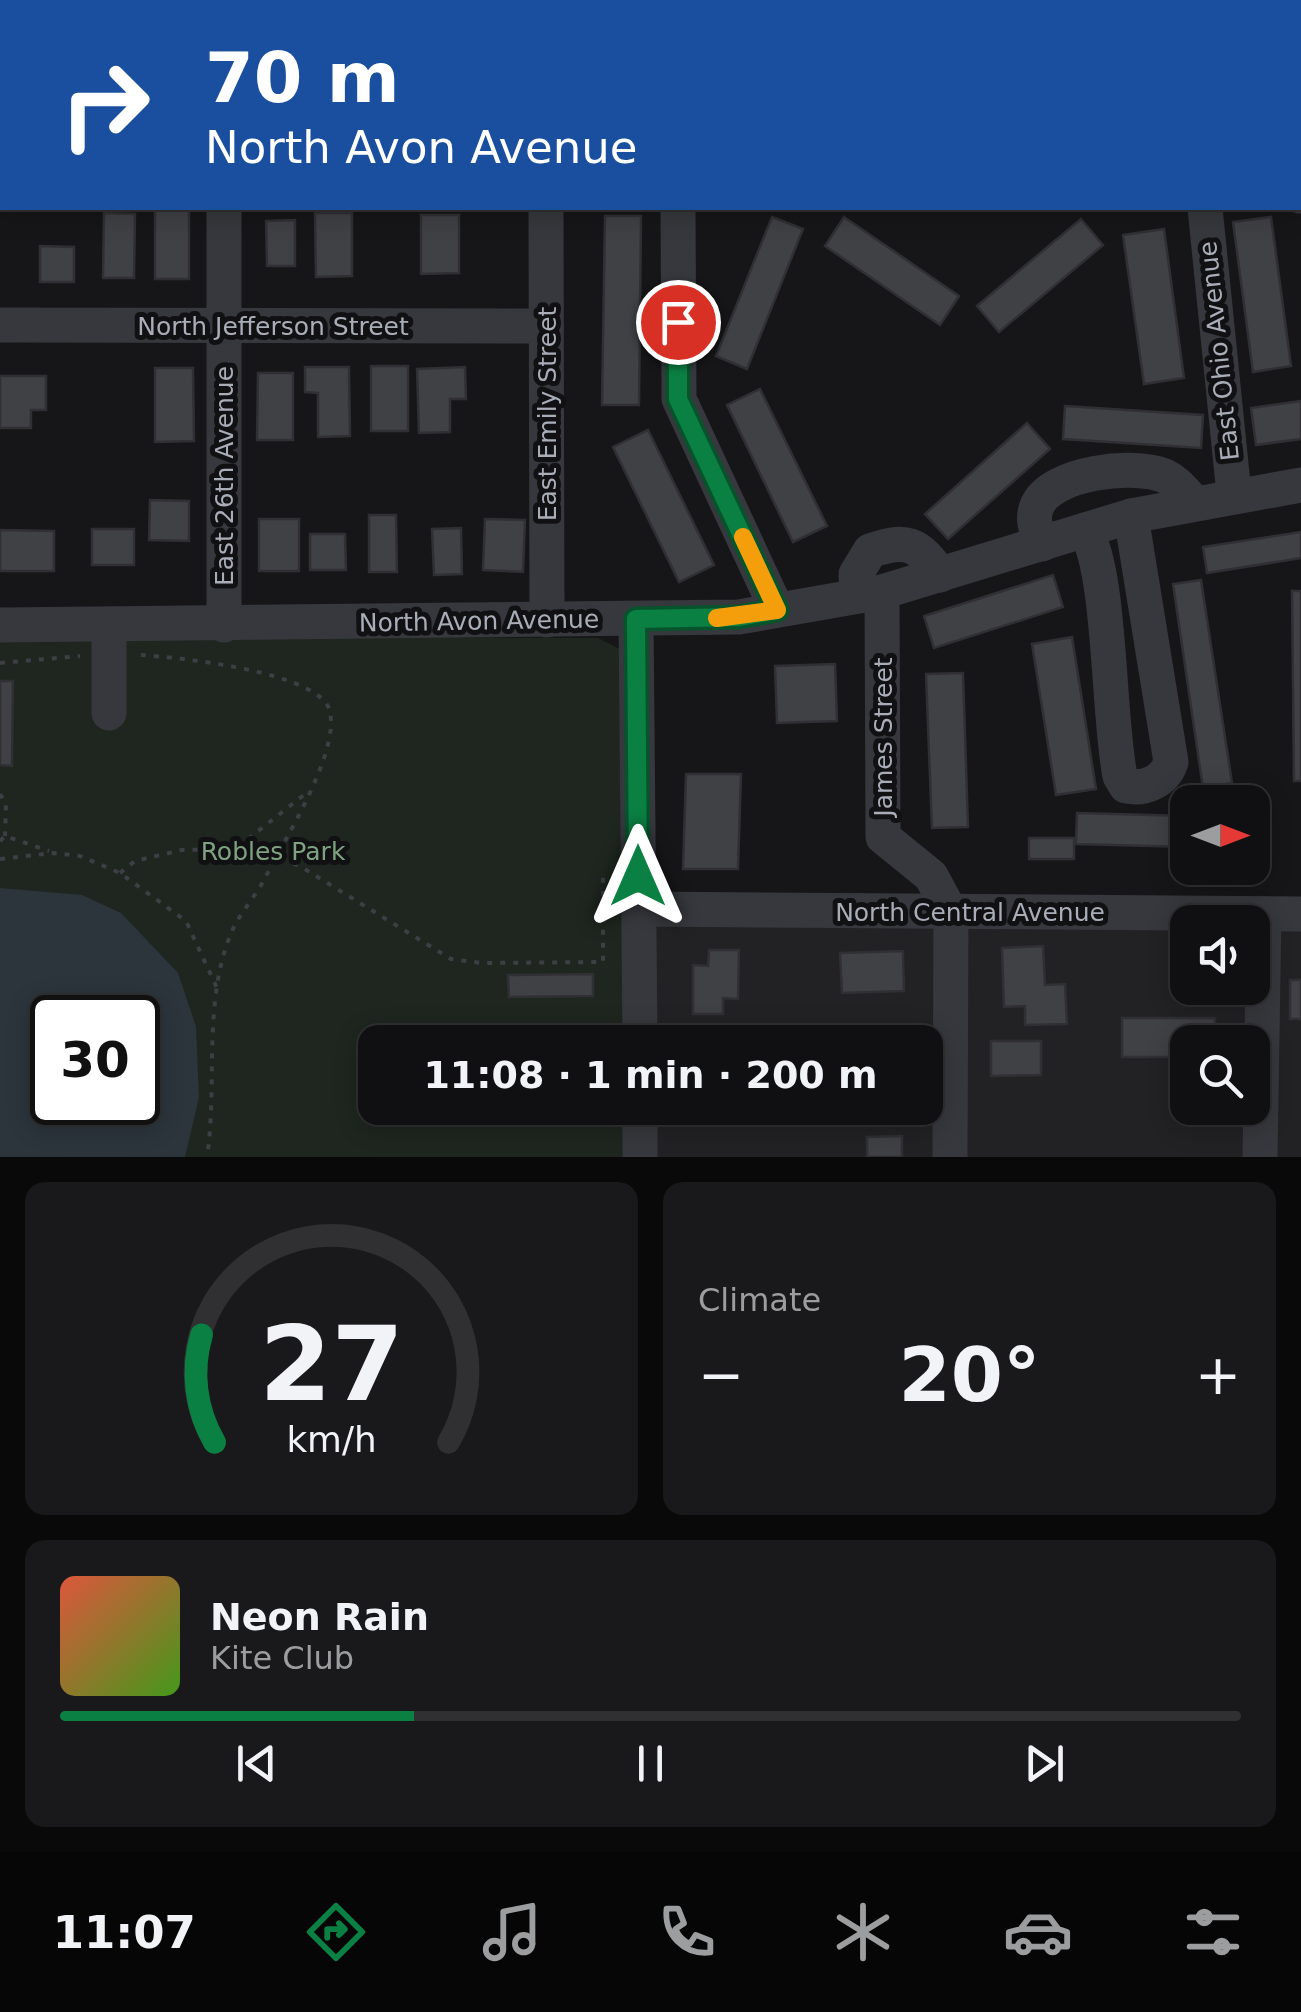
<!DOCTYPE html>
<meta charset="utf-8">
<style>
:root{--surface:#101012;--page:#19191b;--text:#f1f3f6;--muted:#9c9d9f;--line:#303032;--accent:#0b8043}
body{margin:0;font-family:"DejaVu Sans",sans-serif;background:var(--page);color:var(--text);height:100vh;display:flex;flex-direction:column;font-size:38px;white-space:nowrap}
*{box-sizing:border-box;margin:0}
p{font-size:32px;color:var(--muted)}
.icon{flex:none;width:55px;height:55px;fill:none;stroke:currentColor;stroke-width:2;stroke-linecap:round;stroke-linejoin:round}
.map{position:relative;height:1157px;overflow:hidden}
.details{display:flex;flex-direction:column;gap:25px;padding:25px;background:#09090a;flex:1}
.details>*{flex:none}
.hud{position:absolute;left:0px;top:0px;width:1302px;height:210px;box-shadow:0 5px 25px #0003,0 0 0 2px var(--line);background:#1a4fa0;color:#fff;overflow:hidden}
.needle{width:65px;rotate:90deg}
.buttons{position:absolute;left:1170px;top:785px;display:grid;gap:20px}
.buttons a{display:grid;place-items:center;width:100px;height:100px;border-radius:20px;background:var(--surface);box-shadow:0 5px 25px #0003,0 0 0 2px var(--line);font-size:50px}
.speed{position:absolute;left:30px;top:995px;display:flex;gap:20px;font-size:50px;font-weight:700;text-align:center}
.speed>*{display:grid;place-content:center;width:130px;height:130px;border-radius:50%;background:var(--surface);box-shadow:0 5px 25px #0003,0 0 0 2px var(--line);line-height:1}
.speed .limit{border:5px solid #111;border-radius:15px;background:#fff;color:#111}
.pin{position:absolute;display:grid;place-items:center;width:85px;height:85px;color:#fff;margin:-42px;border:5px solid #fff;border-radius:50%;box-shadow:0 2px 10px #0007}
.me{position:absolute;width:110px;margin:-55px;rotate:0deg;stroke-linejoin:round;filter:drop-shadow(0 0 8px #0008)}
.turn{display:flex;align-items:center;gap:35px;height:210px;padding:0 40px;font-size:45px}
.turn .icon{width:130px;height:130px;stroke-width:2.5}
.turn b{display:block;font-size:70px;line-height:85px}
.big{font-size:75px;font-weight:700;line-height:1.1}
.details .tile{flex:1;display:flex;flex-direction:column;justify-content:center;gap:15px;min-width:0;padding:0 35px;border-radius:20px;background:var(--page)}
.details .dial{align-items:center;gap:0}
.dial svg{height:260px;overflow:visible;fill:none;stroke:var(--line);stroke-width:7;stroke-linecap:round;text-anchor:middle}
.dial text{fill:var(--text);stroke:none}
.song{display:flex;align-items:center;gap:30px}
.cover{width:120px;height:120px;border-radius:15px;background:linear-gradient(135deg,hsl(10 70% 55%),hsl(100 70% 35%))}
.played{height:10px;border-radius:5px;background:linear-gradient(90deg,var(--accent) 30%,var(--line) 30%)}
.keys{display:flex;justify-content:space-around;direction:ltr}
.heat{display:flex;justify-content:space-between;align-items:center;font-size:55px;direction:ltr}
.details .tiles{flex:1;display:grid;gap:25px;grid-template-columns:1fr 1fr}
.tile:last-child{grid-column:span 2}
.trip{position:absolute;left:358px;top:1025px;width:585px;height:100px;border-radius:20px;background:var(--surface);box-shadow:0 5px 25px #0003,0 0 0 2px var(--line);font-weight:700;line-height:100px;text-align:center}
.menu{display:flex;height:160px;justify-content:space-around;align-items:center;background:#060607;color:var(--muted)}
.menu .icon{width:70px;height:70px}
.menu .current{color:var(--accent)}
.menu b{font-size:45px;color:var(--text)}
.map>svg:first-child{display:block}
.built{fill:#222225}
.green{fill:#1e261f;fill-rule:evenodd}
.water{fill:#2c353c;fill-rule:evenodd}
.building{fill:#404145;stroke:#303034;stroke-width:2.5}
.lines{fill:none;stroke-linecap:round;stroke-linejoin:round}
.path{stroke:#3d3f44;stroke-width:4;stroke-dasharray:5 8;stroke-linecap:butt}
.minor{stroke:#37383d;stroke-width:35}
.route-casing{stroke:#07532c;stroke-width:25}
.route{stroke:#0b8043;stroke-width:18}
.slow{stroke:#f59e0b;stroke-width:18}
.labels{text-anchor:middle;dominant-baseline:central;stroke-width:10;stroke-linejoin:round;paint-order:stroke}
.street-label{font-size:25px;fill:#a8adb8;stroke:#111113}
.park-label{font-size:25px;fill:#7fa381;stroke:#111113}
</style>
<div class="map">
<svg width="1301" height="1157" viewBox="0 0 1301 1157">
<rect width="100%" height="100%" fill="#161618"/>
<g class="built">
<polygon points="808,0 1301,0 1301,173 1300,2"/>
<polygon points="653,921 937,925 937,1157 654,1157 654,1108 925,1108 925,1042 653,1042"/>
<polygon points="965,925 1187,926 1188,988 1248,988 1248,1042 1188,1042 1188,1108 1247,1108 1246,1157 964,1157"/>
<polygon points="1277,926 1301,926 1301,1157 1274,1157"/>
</g>
<path class="green" d="M0,636L598,638L628,653V1042H375V1108H628V1157H0ZM52,1018H138V1102H52Z"/>
<path class="water" d="M0,888L82,895L121,913L178,973L196,1027L199,1097L185,1157H0ZM52,1018H138V1102H52Z"/>
<g class="building">
<polygon points="155,208 189,209 189,279 155,279"/>
<polygon points="104,213 135,214 134,278 103,278"/>
<polygon points="315,213 352,213 352,276 316,277"/>
<polygon points="421,215 459,215 459,273 421,274"/>
<polygon points="605,216 641,216 639,405 602,405"/>
<polygon points="772,217 803,229 747,369 716,356"/>
<polygon points="844,217 959,296 940,325 825,246"/>
<polygon points="1271,217 1291,366 1253,372 1233,222"/>
<polygon points="1081,219 1103,245 999,332 977,306"/>
<polygon points="295,220 295,266 267,266 266,221"/>
<polygon points="1164,229 1184,378 1144,384 1123,235"/>
<polygon points="40,246 74,247 74,282 40,282"/>
<rect x="371" y="366" width="37" height="65"/>
<polygon points="305,367 349,367 350,436 318,437 318,393 305,392"/>
<polygon points="465,367 466,399 450,399 450,432 419,433 417,369"/>
<polygon points="155,368 193,368 194,441 155,442"/>
<polygon points="258,373 293,373 293,440 257,440"/>
<polygon points="0,376 46,376 46,410 31,410 31,428 0,428"/>
<polygon points="760,389 827,526 793,542 727,405"/>
<polygon points="1301,401 1301,439 1256,445 1251,408"/>
<polygon points="1065,406 1203,415 1201,448 1063,439"/>
<polygon points="1027,423 1050,449 948,539 925,514"/>
<polygon points="648,430 714,565 679,582 613,447"/>
<polygon points="150,500 189,501 189,541 149,540"/>
<polygon points="369,515 396,515 397,572 369,572"/>
<rect x="259" y="519" width="40" height="52"/>
<polygon points="485,519 525,520 523,572 483,570"/>
<polygon points="461,528 462,574 434,575 432,529"/>
<rect x="92" y="529" width="42" height="36"/>
<polygon points="0,530 54,531 54,571 0,571"/>
<polygon points="1301,532 1301,558 1207,573 1203,547"/>
<polygon points="310,534 345,534 346,570 310,570"/>
<polygon points="1053,575 1063,607 934,648 924,616"/>
<polygon points="1201,580 1232,783 1203,788 1173,584"/>
<polygon points="1292,591 1301,591 1301,781 1294,781"/>
<polygon points="1072,637 1096,789 1056,795 1032,644"/>
<polygon points="835,664 837,721 777,723 775,666"/>
<polygon points="963,673 968,827 932,828 926,674"/>
<polygon points="0,681 13,681 12,766 0,765"/>
<polygon points="686,774 741,774 738,869 683,869"/>
<polygon points="1077,813 1188,816 1188,847 1076,844"/>
<rect x="1029" y="838" width="45" height="21"/>
<polygon points="1043,946 1045,985 1065,984 1067,1024 1025,1025 1025,1006 1004,1007 1002,948"/>
<polygon points="709,950 739,950 738,999 723,998 723,1014 693,1014 693,965 708,966"/>
<polygon points="903,951 904,991 842,993 840,953"/>
<polygon points="593,974 593,996 509,997 508,975"/>
<rect x="1290" y="980" width="11" height="39"/>
<polygon points="1122,1018 1215,1018 1215,1042 1188,1042 1188,1057 1122,1057"/>
<polygon points="991,1041 1041,1041 1041,1075 991,1076"/>
<rect x="846" y="1108" width="46" height="7"/>
<polygon points="902,1136 902,1157 867,1157 867,1137"/>
</g>
<g class="lines">
<g class="path">
<path d="M141,655C176,657 323,672 330,712C339,755 284,840 264,880C255,897 240,913 232,931C202,1001 218,1084 207,1157"/>
<polyline points="0,663 80,656"/>
<polyline points="0,794 6,804 5,836"/>
<polyline points="0,841 5,836 49,851"/>
<polyline points="238,847 305,794"/>
<polyline points="0,859 53,853 80,856 120,873 186,921 217,988"/>
<polyline points="120,873 135,861 182,850 263,849 303,868 451,959 481,963 603,962 603,876 609,876"/>
</g>
<g class="minor">
<polyline points="223,0 223,2"/>
<polyline points="545,2 545,0"/>
<polyline points="0,42 2,42"/>
<polyline points="1300,196 1301,196"/>
<polyline points="224,208 224,625"/>
<polyline points="546,208 547,620"/>
<polyline points="678,208 679,399 777,610"/>
<polyline points="1205,208 1234,494"/>
<polyline points="0,325 546,326"/>
<path d="M1085,530C1111,571 1108,718 1120,776L1126,786C1145,790 1165,781 1171,762L1131,516"/>
<path d="M1042,544C1037,531 1031,520 1037,506C1051,472 1135,463 1165,476C1176,481 1185,493 1194,502"/>
<polyline points="882,592 883,837 931,876 951,913 950,1157"/>
<path d="M857,596L856,574L870,551C906,538 919,543 940,575"/>
<polyline points="636,619 640,1042"/>
<polyline points="0,625 739,617 882,592 1131,516 1301,485"/>
<polyline points="109,625 109,713"/>
<polyline points="639,909 1301,914"/>
<polyline points="640,1108 640,1157"/>
<polyline points="1260,1157 1264,914"/>
</g>
</g>
<g class="lines">
<g class="route-casing">
<polyline id="route" points="638,876 636,619 739,617 777,610 678,399 678,322"/>
</g>
<use href="#route" class="route"/>
<polyline class="slow" points="717,618 777,610 743,537"/>
</g>
<g class="labels">
<g class="street-label">
<text x="273" y="326">North Jefferson Street</text>
<text transform="translate(1219 351) rotate(-96)">East Ohio Avenue</text>
<text transform="translate(547 414) rotate(-90)">East Emily Street</text>
<text transform="translate(224 476) rotate(-90)">East 26th Avenue</text>
<text transform="translate(479 621) rotate(-1)">North Avon Avenue</text>
<text transform="translate(883 737) rotate(-90)">James Street</text>
<text x="970" y="912">North Central Avenue</text>
</g>
<g class="park-label">
<text x="273" y="851">Robles Park</text>
</g>
</g>
</svg>
<div class="buttons">
<a><svg class="needle" viewBox="-14 -14 28 28"><path d="M0-13l5 13h-10z" fill="#e53935"/><path d="M0 13l5-13h-10z" fill="#9c9d9f"/></svg></a>
<a><svg class="icon" aria-label="sound" viewBox="0 0 24 24"><path d="M4 9h4l5-4v14l-5-4H4zM17 9q2 3 0 6"/></svg></a>
<a><svg class="icon" aria-label="search" viewBox="0 0 24 24"><circle cx="10" cy="10" r="6"/><path d="M15 15l6 6"/></svg></a>
</div>
<div class="speed"><div class="limit">30</div></div>
<div class="pin" style="left:678px;top:322px;background:#d93025"><svg class="icon" aria-label="arrive" viewBox="0 0 24 24"><path d="M6 21V4h12l-3 4 3 4H6"/></svg></div>
<svg class="me" style="left:638px;top:876px" viewBox="-20 -20 40 40"><path d="M0-17L14 15 0 8-14 15z" fill="#0b8043" stroke="#fff" stroke-width="4"/></svg>
<div class="trip">11:08 · 1 min · 200 m</div>
<div class="hud">
<div class="turn"><svg class="icon" aria-label="right" viewBox="0 0 24 24"><path d="M7 20v-9h11M14 6l5 5-5 5"/></svg><div><b>70 m</b>North Avon Avenue</div></div>
</div>
</div>
<section class="details">
<div class="tiles">
<div class="tile dial"><svg viewBox="0 0 100 80">
<path d="M14 69A42 42 0 1 1 86 69"/>
<path d="M14 69A42 42 0 0 1 10 36" stroke="#0b8043"/>
<text x="50" y="56" font-size="32" font-weight="700">27</text>
<text x="50" y="72" font-size="11">km/h</text>
</svg></div>
<div class="tile"><p>Climate</p>
<div class="heat"><a>−</a><b class="big">20°</b><a>+</a></div>
</div>
<div class="tile">
<div class="song"><i class="cover"></i><div><b>Neon Rain</b><p>Kite Club</p></div></div>
<div class="played"></div>
<div class="keys"><svg class="icon" aria-label="previous" viewBox="0 0 24 24"><path d="M18 5L8 12l10 7zM5 5v14"/></svg><svg class="icon" aria-label="pause" viewBox="0 0 24 24"><path d="M8 5v14M16 5v14"/></svg><svg class="icon" aria-label="next" viewBox="0 0 24 24"><path d="M6 5l10 7-10 7zM19 5v14"/></svg></div>
</div>
</div>
</section>
<nav class="menu">
<b>11:07</b>
<svg class="icon current" aria-label="directions" viewBox="0 0 24 24"><path d="M12 3l9 9-9 9-9-9zM9 14v-3h6M13 9l2 2-2 2"/></svg>
<svg class="icon" aria-label="music" viewBox="0 0 24 24"><path d="M9 18V5l10-2v13"/><circle cx="6" cy="18" r="3"/><circle cx="16" cy="16" r="3"/></svg>
<svg class="icon" aria-label="phone" viewBox="0 0 24 24"><path d="M5 4h4l2 5-3 2q2 4 5 5l2-3 5 2v4C11 20 4 13 5 4z"/></svg>
<svg class="icon" aria-label="climate" viewBox="0 0 24 24"><path d="M12 3v18M4 7l16 10M4 17L20 7"/></svg>
<svg class="icon" aria-label="car" viewBox="0 0 24 24"><path d="M5 17H2v-5l4-1 3-4h7l3 4 3 1v5h-3M9 17h6M6 11h13"/><circle cx="7" cy="17" r="2"/><circle cx="17" cy="17" r="2"/></svg>
<svg class="icon" aria-label="filters" viewBox="0 0 24 24"><path d="M4 7h16M4 17h16"/><circle cx="9" cy="7" r="2"/><circle cx="15" cy="17" r="2"/></svg>
</nav>
